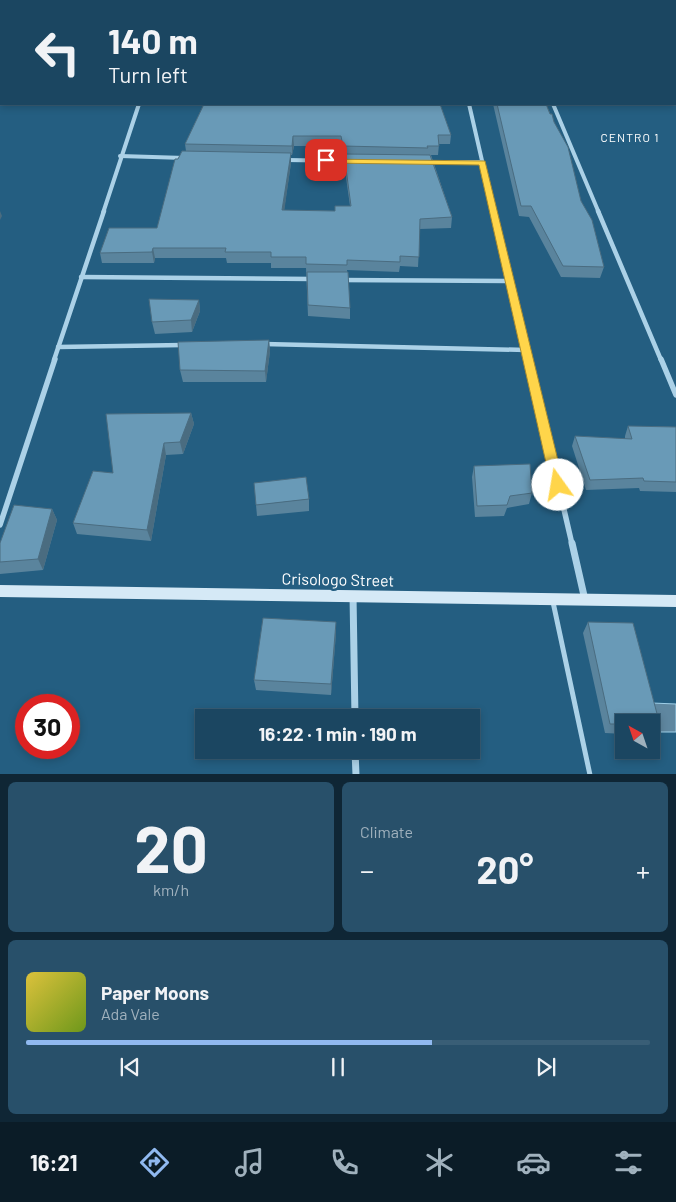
<!DOCTYPE html>
<meta charset="utf-8">
<style>
:root{--surface:#1b4661;--page:#28506a;--text:#f1f3f6;--muted:#a0b1bd;--line:#395e76;--accent:#90b9f0}
body{margin:0;font-family:Barlow,sans-serif;background:var(--page);color:var(--text);height:100vh;display:flex;flex-direction:column;font-size:19px;white-space:nowrap}
*{box-sizing:border-box;margin:0}
p{font-size:16px;color:var(--muted)}
.icon{flex:none;width:28px;height:28px;fill:none;stroke:currentColor;stroke-width:2;stroke-linecap:round;stroke-linejoin:round}
.map{position:relative;height:774px;overflow:hidden}
.sheet{display:flex;flex-direction:column;gap:8px;padding:8px;background:#0f2635;flex:1}
.sheet>*{flex:none}
.top-card{position:absolute;left:0px;top:0px;width:676px;height:105px;box-shadow:0 2px 8px #0003,0 0 0 1px var(--line);background:#1b4661;color:var(--text);overflow:hidden}
.needle{width:32px;rotate:320deg}
.controls{position:absolute;left:615px;top:714px;display:grid;gap:10px}
.controls a{display:grid;place-items:center;width:45px;height:45px;border-radius:0px;background:var(--surface);box-shadow:0 2px 8px #0003,0 0 0 1px var(--line);font-size:25px}
.speed{position:absolute;left:15px;top:694px;display:flex;gap:10px;font-size:25px;font-weight:700;text-align:center}
.speed>*{display:grid;place-content:center;width:65px;height:65px;border-radius:50%;background:var(--surface);box-shadow:0 2px 8px #0003,0 0 0 1px var(--line);line-height:1}
.speed .limit{border:8px solid #d22;background:#fff;color:#111}
.pin{position:absolute;display:grid;place-items:center;width:42px;height:42px;color:#fff;margin:-21px;border-radius:10px;box-shadow:0 2px 8px #0006}
.me{position:absolute;width:55px;margin:-28px;rotate:347deg;stroke-linejoin:round;filter:drop-shadow(0 0 4px #0008)}
.turn{display:flex;align-items:center;gap:18px;height:105px;padding:0 25px;font-size:22px}
.turn .icon{width:65px;height:65px;stroke-width:2.5}
.turn b{display:block;font-size:35px;line-height:42px}
.big{font-size:38px;font-weight:700;line-height:1.1}
.sheet .card{flex:1;display:flex;flex-direction:column;justify-content:center;gap:8px;min-width:0;padding:0 18px;border-radius:8px;background:var(--page)}
.sheet .dial{align-items:center;gap:0}
.dial b{font-size:65px;line-height:1}
.song{display:flex;align-items:center;gap:15px}
.cover{width:60px;height:60px;border-radius:8px;background:linear-gradient(135deg,hsl(50 70% 55%),hsl(80 70% 35%))}
.played{height:5px;border-radius:2px;background:linear-gradient(90deg,var(--accent) 65%,var(--line) 65%)}
.keys{display:flex;justify-content:space-around;direction:ltr}
.heat{display:flex;justify-content:space-between;align-items:center;font-size:28px;direction:ltr}
.sheet .tiles{flex:1;display:grid;gap:8px;grid-template-columns:1fr 1fr}
.card:last-child{grid-column:span 2}
.trip{position:absolute;left:195px;top:709px;width:285px;height:50px;border-radius:0px;background:var(--surface);box-shadow:0 2px 8px #0003,0 0 0 1px var(--line);font-weight:700;line-height:50px;text-align:center}
.dock{display:flex;height:80px;justify-content:space-around;align-items:center;background:#0b1c27;color:var(--muted)}
.dock .icon{width:35px;height:35px}
.dock .selected{color:var(--accent)}
.dock b{font-size:22px;color:var(--text)}
.map>svg:first-child{display:block}
.green{fill:#34789d}
.water{fill:#5f87a0;stroke:#9fcfe8}
.lines{fill:none;stroke-linecap:round;stroke-linejoin:round}
.lane{stroke:#abd1e7;stroke-width:5}
.street-far3{stroke:#abd1e7;stroke-width:4}
.street-far2{stroke:#abd1e7;stroke-width:4.5}
.street-far1{stroke:#abd1e7;stroke-width:5.5}
.street{stroke:#abd1e7;stroke-width:7}
.secondary{fill:#d5e9f6;fill-rule:evenodd}
.wall{fill:#5a849d;fill-rule:evenodd}
.shaded-wall{fill:#4a6c80}
.building{fill:#699ab7;stroke:#4a6c80}
.route{fill:#ffd54a;stroke:#a68a30}
.labels{text-anchor:middle;dominant-baseline:central;stroke-width:5;stroke-linejoin:round;paint-order:stroke}
.far-neighbourhood-label{font-size:12px;letter-spacing:1px;fill:#fff;stroke:#245e81}
.near-street-label{font-size:16px;fill:#fff;stroke:#245e81}
</style>
<div class="map">
<svg width="676" height="775" viewBox="0 0 676 775">
<rect width="100%" height="100%" fill="#245e81"/>
<polygon class="green" points="0,0 160,0 1,1 1,78"/>
<polygon class="water" points="652,703 676,704 676,732 660,732"/>
<g class="lines">
<polyline class="lane" points="553,602 590,775"/>
<g class="street-far3">
<polyline points="469,104 494,213"/>
<polyline points="553,104 599,213"/>
<polyline points="120,156 185,158"/>
<polyline points="286,160 350,161"/>
<polyline points="426,162 482,162"/>
<polyline points="103,213 139,104"/>
</g>
<g class="street-far2">
<polyline points="494,211 529,360"/>
<polyline points="598,211 661,360"/>
<polyline points="81,277 313,279"/>
<polyline points="341,280 510,281"/>
<polyline points="264,344 526,350"/>
<polyline points="58,347 183,345"/>
<polyline points="54,360 104,211"/>
</g>
<g class="street-far1">
<polyline points="529,359 572,544"/>
<polyline points="661,359 676,395"/>
<polyline points="0,525 55,359"/>
</g>
<g class="street">
<polyline points="572,543 585,600"/>
<polyline points="353,595 355,718"/>
<polyline points="355,750 356,775"/>
</g>
<polygon class="secondary" points="0,585 676,595 676,607 0,597"/>
</g>
<g class="wall">
<polygon points="447,0 499,0 500,1 448,1"/>
<path d="M204,104H440L451,135L450,144H439L438,155H431L452,217L451,228L420,229L418,267L400,266L399,272L347,270L350,308V319L308,316L306,268H271V263H227L226,258H155L154,263H102L100,253L157,228L178,159L186,151L185,144ZM294,146H341L343,156H344V163L350,206L335,211L284,210L291,163V155H292Z"/>
<polygon points="493,104 546,104 554,122 604,267 600,278 561,277 529,217 519,216"/>
<polygon points="199,300 200,311 192,332 155,334 152,322"/>
<polygon points="269,340 270,351 266,382 183,382 180,370"/>
<polygon points="191,413 194,424 183,454 166,455 151,541 77,534 73,523"/>
<polygon points="628,426 676,427 676,492 640,491 639,488 586,490 572,446 575,436 625,439 625,436"/>
<polygon points="474,466 532,493 529,504 507,508 504,516 475,517 472,477"/>
<polygon points="309,499 309,511 257,516 256,505"/>
<polygon points="52,509 57,520 43,570 0,574 0,543"/>
<polygon points="336,622 336,633 331,695 256,690 254,680"/>
<polygon points="588,622 660,725 654,735 651,735 651,722 624,722 624,734 605,733 583,633"/>
</g>
<g class="shaded-wall">
<polygon points="293,136 294,146 292,155 292,146"/>
<polygon points="291,153 291,163 283,220 282,210"/>
<polygon points="0,211 2,216 0,220"/>
<polygon points="153,248 155,258 154,263 152,252"/>
<polygon points="199,300 200,311 192,332 191,320"/>
<polygon points="269,340 270,351 266,382 265,371"/>
<polygon points="191,413 194,424 183,454 180,442"/>
<polygon points="164,443 166,455 151,541 147,530"/>
<polygon points="52,509 57,520 43,570 38,559"/>
<polygon points="336,622 336,633 331,695 331,684"/>
</g>
<g class="building">
<rect x="360" y="0" width="76" height="1"/>
<polygon points="454,0 499,0 500,1 455,1"/>
<polygon points="204,104 440,104 451,135 438,135 439,146 427,146 428,148 343,146 341,136 293,136 292,146 185,144"/>
<polygon points="497,104 546,104 550,114 552,114 554,122 568,147 581,201 592,220 604,267 563,266 531,206 521,206"/>
<polygon points="182,151 291,153 282,210 335,211 335,206 351,206 344,154 430,155 452,217 420,219 419,257 400,256 400,262 347,260 347,265 306,264 306,257 271,257 271,252 225,252 226,248 153,248 152,252 100,253 109,228 157,228 175,159 178,159"/>
<polygon points="307,272 348,272 350,308 308,305"/>
<polygon points="149,299 199,300 191,320 152,322"/>
<polygon points="269,340 265,371 180,370 178,342"/>
<polygon points="191,413 180,442 164,443 147,530 73,523 93,471 113,473 106,414"/>
<polygon points="628,426 676,427 676,482 644,481 643,478 590,480 575,436 632,439"/>
<polygon points="530,464 532,493 510,496 507,505 477,506 474,466"/>
<polygon points="306,477 309,499 256,505 254,483"/>
<polygon points="14,505 52,509 38,559 0,562 0,543"/>
<polygon points="263,618 336,622 331,684 254,680"/>
<polygon points="588,622 633,623 660,725 651,725 651,722 624,722 624,724 610,724"/>
</g>
<polygon class="route" points="323,159 485,161 564,485 562,489 553,489 551,485 479,165 326,163 322,160"/>
<g class="labels">
<g class="far-neighbourhood-label">
<text x="630" y="137">CENTRO 1</text>
</g>
<g class="near-street-label">
<text transform="translate(338 579) rotate(1)">Crisologo Street</text>
</g>
</g>
</svg>
<div class="controls">
<a><svg class="needle" viewBox="-14 -14 28 28"><path d="M0-13l5 13h-10z" fill="#e53935"/><path d="M0 13l5-13h-10z" fill="#a0b1bd"/></svg></a>
</div>
<div class="speed"><div class="limit">30</div></div>
<div class="pin" style="left:326px;top:160px;background:#d93025"><svg class="icon" aria-label="arrive" viewBox="0 0 24 24"><path d="M6 21V4h12l-3 4 3 4H6"/></svg></div>
<svg class="me" style="left:558px;top:485px" viewBox="-20 -20 40 40"><circle r="19" fill="#fff"/><path d="M0-13L10 11 0 6-10 11z" fill="#ffd54a"/></svg>
<div class="trip">16:22 · 1 min · 190 m</div>
<div class="top-card">
<div class="turn"><svg class="icon" aria-label="left" viewBox="0 0 24 24"><path d="M17 20v-9H6M10 6l-5 5 5 5"/></svg><div><b>140 m</b>Turn left</div></div>
</div>
</div>
<section class="sheet">
<div class="tiles">
<div class="card dial"><b>20</b><p>km/h</p></div>
<div class="card"><p>Climate</p>
<div class="heat"><a>−</a><b class="big">20°</b><a>+</a></div>
</div>
<div class="card">
<div class="song"><i class="cover"></i><div><b>Paper Moons</b><p>Ada Vale</p></div></div>
<div class="played"></div>
<div class="keys"><svg class="icon" aria-label="previous" viewBox="0 0 24 24"><path d="M18 5L8 12l10 7zM5 5v14"/></svg><svg class="icon" aria-label="pause" viewBox="0 0 24 24"><path d="M8 5v14M16 5v14"/></svg><svg class="icon" aria-label="next" viewBox="0 0 24 24"><path d="M6 5l10 7-10 7zM19 5v14"/></svg></div>
</div>
</div>
</section>
<nav class="dock">
<b>16:21</b>
<svg class="icon selected" aria-label="directions" viewBox="0 0 24 24"><path d="M12 3l9 9-9 9-9-9zM9 14v-3h6M13 9l2 2-2 2"/></svg>
<svg class="icon" aria-label="music" viewBox="0 0 24 24"><path d="M9 18V5l10-2v13"/><circle cx="6" cy="18" r="3"/><circle cx="16" cy="16" r="3"/></svg>
<svg class="icon" aria-label="phone" viewBox="0 0 24 24"><path d="M5 4h4l2 5-3 2q2 4 5 5l2-3 5 2v4C11 20 4 13 5 4z"/></svg>
<svg class="icon" aria-label="climate" viewBox="0 0 24 24"><path d="M12 3v18M4 7l16 10M4 17L20 7"/></svg>
<svg class="icon" aria-label="car" viewBox="0 0 24 24"><path d="M5 17H2v-5l4-1 3-4h7l3 4 3 1v5h-3M9 17h6M6 11h13"/><circle cx="7" cy="17" r="2"/><circle cx="17" cy="17" r="2"/></svg>
<svg class="icon" aria-label="filters" viewBox="0 0 24 24"><path d="M4 7h16M4 17h16"/><circle cx="9" cy="7" r="2"/><circle cx="15" cy="17" r="2"/></svg>
</nav>
